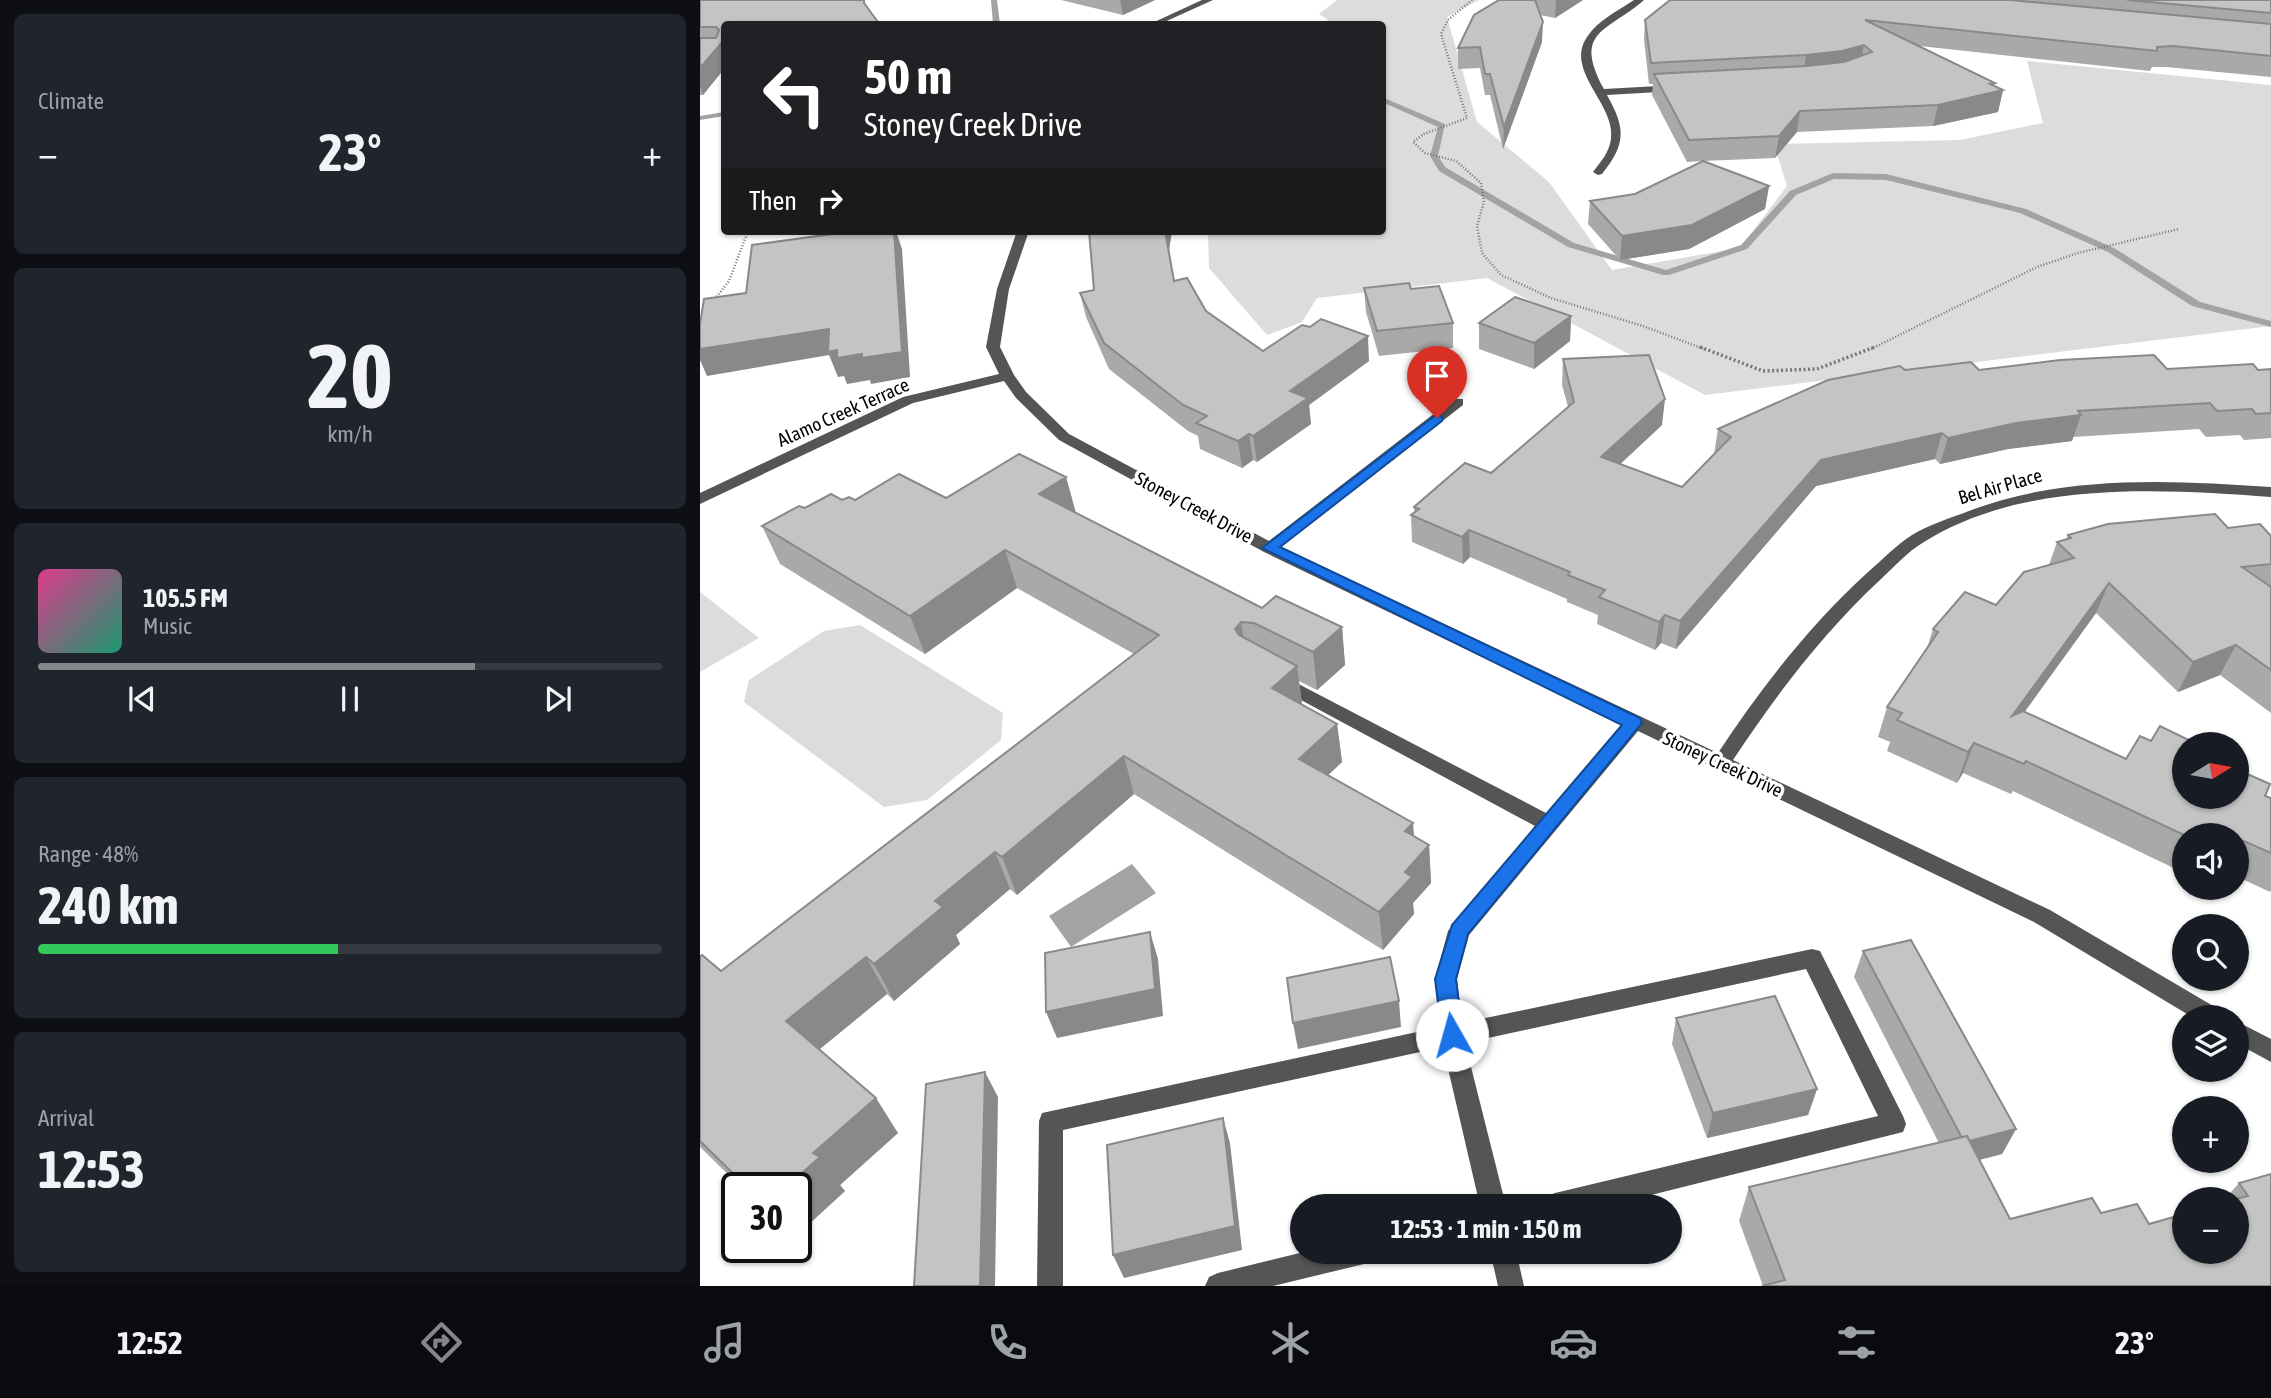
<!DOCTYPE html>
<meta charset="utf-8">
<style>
:root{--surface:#171b24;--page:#20242c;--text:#f1f3f6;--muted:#9ea1a6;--line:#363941;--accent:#858687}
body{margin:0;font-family:"Asap Condensed",sans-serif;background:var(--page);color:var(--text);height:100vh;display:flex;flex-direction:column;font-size:26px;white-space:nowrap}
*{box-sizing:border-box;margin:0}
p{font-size:23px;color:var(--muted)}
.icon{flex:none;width:38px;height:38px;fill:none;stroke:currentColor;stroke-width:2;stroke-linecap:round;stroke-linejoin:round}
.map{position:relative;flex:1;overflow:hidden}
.panel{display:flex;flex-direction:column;gap:14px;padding:14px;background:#0d0f14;width:700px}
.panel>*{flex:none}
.hud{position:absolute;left:21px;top:21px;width:665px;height:214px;border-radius:7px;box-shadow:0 2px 5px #0004;background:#202124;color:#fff;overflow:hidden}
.needle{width:46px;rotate:79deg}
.controls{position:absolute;left:1472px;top:732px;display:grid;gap:14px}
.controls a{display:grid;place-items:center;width:77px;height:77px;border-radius:50%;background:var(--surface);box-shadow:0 2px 5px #0004;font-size:35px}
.speed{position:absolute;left:21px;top:1172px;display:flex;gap:14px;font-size:35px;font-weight:700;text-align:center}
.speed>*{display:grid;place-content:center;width:91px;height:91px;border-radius:50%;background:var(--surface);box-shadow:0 2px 5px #0004;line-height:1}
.speed .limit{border:4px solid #111;border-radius:10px;background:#fff;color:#111}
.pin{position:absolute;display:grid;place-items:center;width:60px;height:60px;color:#fff;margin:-72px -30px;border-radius:50% 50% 50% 0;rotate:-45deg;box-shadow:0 0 7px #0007}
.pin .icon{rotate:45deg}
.me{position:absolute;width:77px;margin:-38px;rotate:353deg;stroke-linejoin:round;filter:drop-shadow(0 0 5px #0008)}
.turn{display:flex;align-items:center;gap:24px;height:147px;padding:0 28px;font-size:32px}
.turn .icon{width:91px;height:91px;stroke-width:2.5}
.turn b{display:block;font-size:49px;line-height:60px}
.then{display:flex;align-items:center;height:66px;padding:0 28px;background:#0003;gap:14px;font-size:26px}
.big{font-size:52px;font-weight:700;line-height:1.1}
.panel .card{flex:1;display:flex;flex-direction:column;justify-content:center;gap:10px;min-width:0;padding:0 24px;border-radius:10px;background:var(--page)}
.panel .dial{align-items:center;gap:0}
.dial b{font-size:91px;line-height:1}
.song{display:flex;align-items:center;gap:21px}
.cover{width:84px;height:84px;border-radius:10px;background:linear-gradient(135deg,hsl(330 70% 55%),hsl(160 70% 35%))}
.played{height:7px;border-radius:4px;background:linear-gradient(90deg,var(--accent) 70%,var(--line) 70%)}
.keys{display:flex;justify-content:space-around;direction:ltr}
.heat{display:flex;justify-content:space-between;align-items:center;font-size:38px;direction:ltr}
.charge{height:10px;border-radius:5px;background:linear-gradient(90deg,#34c759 48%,var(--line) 0)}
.trip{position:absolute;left:590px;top:1194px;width:392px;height:70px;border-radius:35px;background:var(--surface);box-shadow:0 2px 5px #0004;font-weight:700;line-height:70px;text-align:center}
.dock{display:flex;height:112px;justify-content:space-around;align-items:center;background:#090b0e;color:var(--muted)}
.dock .icon{width:49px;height:49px}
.dock .current{color:var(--accent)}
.dock b{font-size:32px;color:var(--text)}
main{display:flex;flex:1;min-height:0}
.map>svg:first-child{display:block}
.green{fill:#dcdcdc}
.water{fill:#a3a3a3}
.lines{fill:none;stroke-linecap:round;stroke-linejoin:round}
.stream{fill:#a3a3a3;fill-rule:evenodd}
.path-far1{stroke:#777;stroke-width:2.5;stroke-dasharray:1 2;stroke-linecap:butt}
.path{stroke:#777;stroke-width:3.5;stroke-dasharray:2 2.5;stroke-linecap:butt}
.minor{fill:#555;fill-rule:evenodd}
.wall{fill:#a9a9a9}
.shaded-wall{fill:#898989}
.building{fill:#c4c4c4;stroke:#898989;stroke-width:2}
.route{fill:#1a73e8;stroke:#114b97;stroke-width:2}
.labels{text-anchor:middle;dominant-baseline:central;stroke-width:7;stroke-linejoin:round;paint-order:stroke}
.street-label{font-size:19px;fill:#000;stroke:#fff}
</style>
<main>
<section class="panel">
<div class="card"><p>Climate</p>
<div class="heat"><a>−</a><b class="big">23°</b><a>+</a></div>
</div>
<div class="card dial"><b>20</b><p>km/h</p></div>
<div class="card">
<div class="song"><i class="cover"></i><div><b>105.5 FM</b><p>Music</p></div></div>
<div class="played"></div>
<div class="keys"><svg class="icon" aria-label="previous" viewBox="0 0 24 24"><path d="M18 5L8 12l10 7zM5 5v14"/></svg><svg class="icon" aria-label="pause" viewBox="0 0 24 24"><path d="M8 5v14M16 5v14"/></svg><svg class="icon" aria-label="next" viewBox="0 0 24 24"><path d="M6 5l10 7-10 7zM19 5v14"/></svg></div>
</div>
<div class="card"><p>Range · 48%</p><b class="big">240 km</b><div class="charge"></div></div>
<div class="card"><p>Arrival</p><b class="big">12:53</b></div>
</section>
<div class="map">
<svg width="1571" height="1286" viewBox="0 0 1571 1286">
<rect width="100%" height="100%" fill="#fff"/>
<g class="green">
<polygon points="637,0 779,0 747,17 777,122 849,182 912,270 1040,248 1087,186 1074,144 1260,140 1343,123 1327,61 1571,85 1571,326 1005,395 787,278 617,298 602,322 567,335 509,268 508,231 682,231 682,24 634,24 619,14"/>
<polygon points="0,592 59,638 0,672"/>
<polygon points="160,625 303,713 301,740 227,800 184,807 44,702 49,680 124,631"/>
</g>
<polygon class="water" points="432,864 456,893 371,947 349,916"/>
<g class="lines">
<g class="stream">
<polygon points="291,0 297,0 300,24 293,24"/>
<polygon points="682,97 745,124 738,156 745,167 874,243 966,270 1041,245 1090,191 1133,173 1186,174 1326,209 1414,248 1500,302 1571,321 1571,327 1492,306 1408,252 1320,213 1186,180 1134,179 1096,195 1047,249 969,275 963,275 868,247 739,171 730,156 738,127 682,102"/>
<polygon points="24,112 24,116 0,120 0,116"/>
</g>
<g class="path-far1">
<polyline points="772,0 748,20 741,34 767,118 724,134 713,142 725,153 756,161 781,183 784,202 777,226 782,253 801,275 851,298 943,326 1004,349"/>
<polyline points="15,299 29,281 48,231"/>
<polyline points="1171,349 1337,267 1378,253 1479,229"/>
</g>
<polyline class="path" points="1000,347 1063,371 1117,369 1175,347"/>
<g class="minor">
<polygon points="502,0 513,0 460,24 450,24"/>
<path d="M934,0H944C908,32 872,30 904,89L976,85L981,88L976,91L907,95C926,129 926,144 902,174L898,175L893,172C901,161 909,153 911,139C916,104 864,71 887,37C898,20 918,11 934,0Z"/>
<path d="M317,231H329L309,289L300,347L314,375L326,392L369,434L569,541L753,399H763V405L581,547L1018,753C1061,688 1109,626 1167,573C1182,560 1195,546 1212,535C1227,526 1244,520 1261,514C1360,474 1467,480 1571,487V497C1460,489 1323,480 1224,542C1207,552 1194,567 1180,580C1123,633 1076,695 1033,760L1350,910L1520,1010L1523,1017H1492L1334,922L938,731L769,935L757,979L762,1023L1112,949L1120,951L1203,1116L1206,1124L1203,1132L907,1206H842L846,1197L855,1193L1178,1116L1106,969L765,1043L806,1206H780L743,1047L363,1130V1286H337L339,1121L342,1113L740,1027L735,979L748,931L835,826L575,686L572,682L575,678H587L846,813L922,724L564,552L359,440L316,398L304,381L213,403L0,504V493L203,397L299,374L286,347L297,289Z"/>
<polygon points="1536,1021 1571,1039 1571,1062 1536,1043"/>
<polygon points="608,1251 677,1251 673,1260 664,1264 573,1286 505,1286 509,1277 518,1273"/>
<polygon points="790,1251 816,1251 824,1286 798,1286"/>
</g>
</g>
<g class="wall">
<polygon points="0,0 169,10 179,24 24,24 24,69 3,95 0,95"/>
<polygon points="361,0 455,0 423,15"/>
<polygon points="799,0 883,0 855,18 840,15 842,42 803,149 790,95 785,95 780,68 758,69 758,48"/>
<polygon points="970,0 1571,0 1571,77 1466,67 1452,67 1450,71 1220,46 1303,90 1298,112 1233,126 1097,132 1075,158 1003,161 1069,186 1065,209 989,249 920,260 888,224 890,201 935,194 1002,161 987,162 952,95 953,84 949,84 944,40 945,20"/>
<polygon points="389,231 472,231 469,249 474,281 506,311 563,351 669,361 609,405 611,424 557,462 553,460 542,468 500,449 498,436 488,431 409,369 386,317 380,293 394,290"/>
<polygon points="664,288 711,289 753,323 753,348 679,356 666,312"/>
<polygon points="871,316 870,341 834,369 779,349 779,323"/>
<polygon points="863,359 962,425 920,464 982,487 1014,454 1018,429 1205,370 1571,369 1571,438 1544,440 1540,435 1506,437 1499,429 1373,437 1372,441 1308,449 1240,464 1235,459 1116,486 976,649 961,643 955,650 897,624 898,615 867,602 867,599 770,557 763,564 712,542 711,515 714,512 714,507 791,473 868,407 862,385"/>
<polygon points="366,477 376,513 562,608 642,627 645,665 617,690 599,681 602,704 637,724 642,762 628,775 713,823 714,836 729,845 731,883 713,903 714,914 683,950 434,794 317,895 310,889 256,935 260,944 194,1001 187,994 120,1049 198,1133 140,1185 145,1191 96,1236 96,1188 42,1188 0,1147 0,956 21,971 434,654 317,588 225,654 80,564 62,526 105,508 142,500 246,498"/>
<polygon points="1528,528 1571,536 1571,713 1520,675 1478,692 1396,613 1324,712 1426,759 1451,741 1484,744 1565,796 1571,798 1571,890 1570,892 1536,876 1536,835 1484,835 1484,873 1313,791 1311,794 1263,773 1257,783 1187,751 1190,742 1178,737 1187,707 1227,648 1233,629 1296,605 1349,565 1357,542 1366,539 1368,535"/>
<polygon points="1163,951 1316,1129 1302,1154 1279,1160 1310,1219 1401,1213 1449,1224 1536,1199 1525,1199 1539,1183 1571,1174 1571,1286 1063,1286 1039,1221 1049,1187 1239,1143 1154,977"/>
<polygon points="976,1018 1117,1089 1108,1115 1007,1138 972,1044"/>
</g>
<g class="shaded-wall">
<polygon points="420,0 455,0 423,15"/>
<polygon points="856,0 883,0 855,18"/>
<polygon points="843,22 842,42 803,149 804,127"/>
<polygon points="23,41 24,44 24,69 3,95 0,86 0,68"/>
<polygon points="1164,45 1160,65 1103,75 1106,55"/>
<polygon points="1295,83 1292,93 1303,90 1298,112 1233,126 1238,105"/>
<polygon points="1100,111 1097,132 1075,158 1079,136"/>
<polygon points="1069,186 1065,209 989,249 920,260 922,236"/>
<polygon points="194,231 196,231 202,249 210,377 171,384 170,380 147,384 144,376 138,377 129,355 7,376 0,360 0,349 129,329"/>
<polygon points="465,231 472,231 469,250"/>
<polygon points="871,316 870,341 834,369 834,343"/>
<polygon points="668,336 669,361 609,405 611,424 557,462 553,436 590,391"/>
<polygon points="965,399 962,425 899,484 901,457"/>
<polygon points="1381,415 1372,441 1308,449 1240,464 1248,438 1316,423"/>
<polygon points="1242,433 1235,459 1116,486 976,649 980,621 1121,460"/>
<polygon points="549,434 553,460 542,468 538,441"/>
<polygon points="366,477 376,514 339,494"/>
<polygon points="769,530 770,557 763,564 762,537"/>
<polygon points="305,550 317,588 225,654 210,616"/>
<polygon points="1409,583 1396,613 1300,746 1312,716"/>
<polygon points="965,615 961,643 955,650 959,622"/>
<polygon points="541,622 547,660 535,629"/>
<polygon points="642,627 645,665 617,690 613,652"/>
<polygon points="1536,645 1520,675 1478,692 1493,662"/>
<polygon points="597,666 602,704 578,726 572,688"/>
<polygon points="637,724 642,762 605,797 599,759"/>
<polygon points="1274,743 1263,773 1257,783 1268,752"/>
<polygon points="424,756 434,794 317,895 302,857"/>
<polygon points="713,823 715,860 729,845 731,883 713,903 714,914 683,950 679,912 705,831"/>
<polygon points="295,852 310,889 256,935 260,944 194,1001 174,964 235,901"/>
<polygon points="450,932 458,959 463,1016 357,1038 346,1012"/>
<polygon points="166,957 187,994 110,1057 86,1021"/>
<polygon points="699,1001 701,1027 598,1049 593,1023"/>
<polygon points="285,1072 298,1097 295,1286 280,1286"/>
<polygon points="1117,1089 1108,1115 1007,1138 1013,1113"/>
<polygon points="176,1098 198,1133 140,1185 145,1191 96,1236 96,1188 85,1188 113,1153"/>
<polygon points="523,1118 530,1143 542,1250 424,1278 413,1255"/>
<polygon points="1316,1129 1302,1154 1251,1167 1264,1142"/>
</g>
<g class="building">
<polygon points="0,0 164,0 164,3 178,22 173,23 174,24 24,24 24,42 23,41 0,68 0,38 16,38 19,30 16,27 0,27"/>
<polygon points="799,0 835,0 843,22 804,127 790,74 785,74 780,47 758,48 774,15"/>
<polygon points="970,0 1310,0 1571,24 1571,56 1473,46 1457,47 1457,51 1165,20 1295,83 1290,84 1303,90 1238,105 1100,111 1079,136 989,140 954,74 1106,66 1144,62 1172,52 1164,45 1142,51 1106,55 951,63 945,20"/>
<polygon points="1427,0 1571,0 1571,13"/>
<polygon points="1003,161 1069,186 992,225 922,236 890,201 935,194"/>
<polygon points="154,231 194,231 202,352 162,358 162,354 137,358 137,350 128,352 129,329 0,349 0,324 4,299 46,293 52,245"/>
<polygon points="389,231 465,231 474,281 487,278 506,311 563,351 602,325 610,327 621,319 668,336 590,391 608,398 553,436 549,434 538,441 496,423 507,416 483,405 404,343 380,293 394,290"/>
<polygon points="709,283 711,289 739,286 753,323 677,331 664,288"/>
<polygon points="815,297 871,316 834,343 779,323"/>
<polygon points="949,355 965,399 901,457 982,487 1031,437 1018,429 1128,380 1200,366 1205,370 1271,362 1279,370 1360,360 1454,355 1467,369 1553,364 1558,370 1571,369 1571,413 1556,414 1552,409 1517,411 1510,403 1378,411 1381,415 1316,423 1248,438 1242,433 1121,460 980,621 965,615 959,622 899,597 905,590 868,575 870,572 769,530 762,537 711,515 719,509 714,507 765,463 791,473 874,402 863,359"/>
<polygon points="319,454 366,477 339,494 562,608 576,596 642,627 613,652 554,623 541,622 535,629 539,635 597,666 572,688 637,724 599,759 713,823 705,831 729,845 705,872 712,877 679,912 424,756 302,857 295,852 235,901 243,907 174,964 166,957 86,1021 176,1098 113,1153 120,1157 85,1188 48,1188 0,1141 0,956 2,955 21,971 459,635 305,550 210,616 62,526 99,506 105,508 131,494 142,500 149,497 155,500 199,474 246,498"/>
<polygon points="1515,514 1528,528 1560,524 1571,536 1571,564 1542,567 1571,587 1571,670 1536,645 1493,662 1409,583 1312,716 1323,711 1426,759 1440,736 1451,741 1460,726 1495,743 1484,744 1484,796 1536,796 1536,769 1570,784 1565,796 1571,798 1571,853 1544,841 1537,860 1536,835 1484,835 1326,761 1324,764 1274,743 1268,752 1197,720 1202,713 1187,707 1238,632 1233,629 1265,592 1296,605 1324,572 1374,558 1357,542 1371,538 1368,535 1408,524"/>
<polygon points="450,932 455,989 346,1012 345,953"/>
<polygon points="1211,940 1316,1129 1269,1141 1267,1136 1262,1138 1163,951"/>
<polygon points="690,957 699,1001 593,1023 587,978"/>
<polygon points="1075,996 1117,1089 1013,1113 976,1018"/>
<polygon points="285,1072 280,1286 214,1286 226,1084"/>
<polygon points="523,1118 535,1226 413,1255 407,1145"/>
<polygon points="1267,1136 1310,1219 1392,1198 1401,1213 1437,1204 1449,1224 1484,1214 1484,1251 1536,1251 1536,1199 1548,1196 1539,1183 1571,1174 1571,1286 1062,1286 1085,1280 1049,1187"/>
</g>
<polygon class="route" points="737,414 743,418 742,421 580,547 940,718 942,723 768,934 756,979 763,1035 760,1041 752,1044 745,1041 742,1035 735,979 752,925 922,725 562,548"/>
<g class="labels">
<g class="street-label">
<text transform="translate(143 412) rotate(-24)">Alamo Creek Terrace</text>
<text transform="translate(1300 486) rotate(-16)">Bel Air Place</text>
<text transform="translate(494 507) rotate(28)">Stoney Creek Drive</text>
<text transform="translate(1023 764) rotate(25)">Stoney Creek Drive</text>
</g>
</g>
</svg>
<div class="controls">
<a><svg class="needle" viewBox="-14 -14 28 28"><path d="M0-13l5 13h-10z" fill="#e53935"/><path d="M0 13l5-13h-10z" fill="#9ea1a6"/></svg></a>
<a><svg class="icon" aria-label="sound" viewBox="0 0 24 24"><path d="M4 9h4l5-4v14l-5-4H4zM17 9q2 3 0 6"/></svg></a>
<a><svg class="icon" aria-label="search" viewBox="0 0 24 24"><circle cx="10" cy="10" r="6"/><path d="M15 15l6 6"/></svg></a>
<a><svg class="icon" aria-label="layers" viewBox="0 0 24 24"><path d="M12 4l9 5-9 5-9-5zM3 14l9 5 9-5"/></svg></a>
<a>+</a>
<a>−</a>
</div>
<div class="speed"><div class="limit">30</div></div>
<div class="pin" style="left:737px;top:418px;background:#d93025"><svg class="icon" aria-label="arrive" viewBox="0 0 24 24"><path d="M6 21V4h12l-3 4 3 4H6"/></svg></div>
<svg class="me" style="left:752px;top:1035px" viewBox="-20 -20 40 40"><circle r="19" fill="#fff"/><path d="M0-13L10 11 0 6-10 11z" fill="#1a73e8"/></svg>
<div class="trip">12:53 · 1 min · 150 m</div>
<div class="hud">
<div class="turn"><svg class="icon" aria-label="left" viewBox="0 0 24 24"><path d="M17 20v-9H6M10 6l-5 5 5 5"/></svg><div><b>50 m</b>Stoney Creek Drive</div></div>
<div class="then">Then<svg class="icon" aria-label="right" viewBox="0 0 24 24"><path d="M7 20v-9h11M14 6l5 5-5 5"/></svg></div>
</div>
</div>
</main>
<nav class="dock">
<b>12:52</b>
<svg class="icon current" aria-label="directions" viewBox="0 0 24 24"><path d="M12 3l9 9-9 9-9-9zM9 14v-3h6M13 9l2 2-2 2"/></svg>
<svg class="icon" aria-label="music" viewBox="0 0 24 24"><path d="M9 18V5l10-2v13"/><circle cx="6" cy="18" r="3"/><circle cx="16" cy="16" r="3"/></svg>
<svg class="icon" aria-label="phone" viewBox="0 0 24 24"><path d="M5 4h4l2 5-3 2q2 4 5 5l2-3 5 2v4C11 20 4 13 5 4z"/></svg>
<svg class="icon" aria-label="climate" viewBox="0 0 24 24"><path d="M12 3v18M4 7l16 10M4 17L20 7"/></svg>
<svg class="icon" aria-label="car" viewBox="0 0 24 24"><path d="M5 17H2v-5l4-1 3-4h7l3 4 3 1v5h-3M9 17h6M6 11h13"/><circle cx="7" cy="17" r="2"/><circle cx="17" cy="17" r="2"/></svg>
<svg class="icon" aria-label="filters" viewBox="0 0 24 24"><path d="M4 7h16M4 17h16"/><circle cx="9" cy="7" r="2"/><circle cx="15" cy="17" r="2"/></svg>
<b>23°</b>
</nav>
